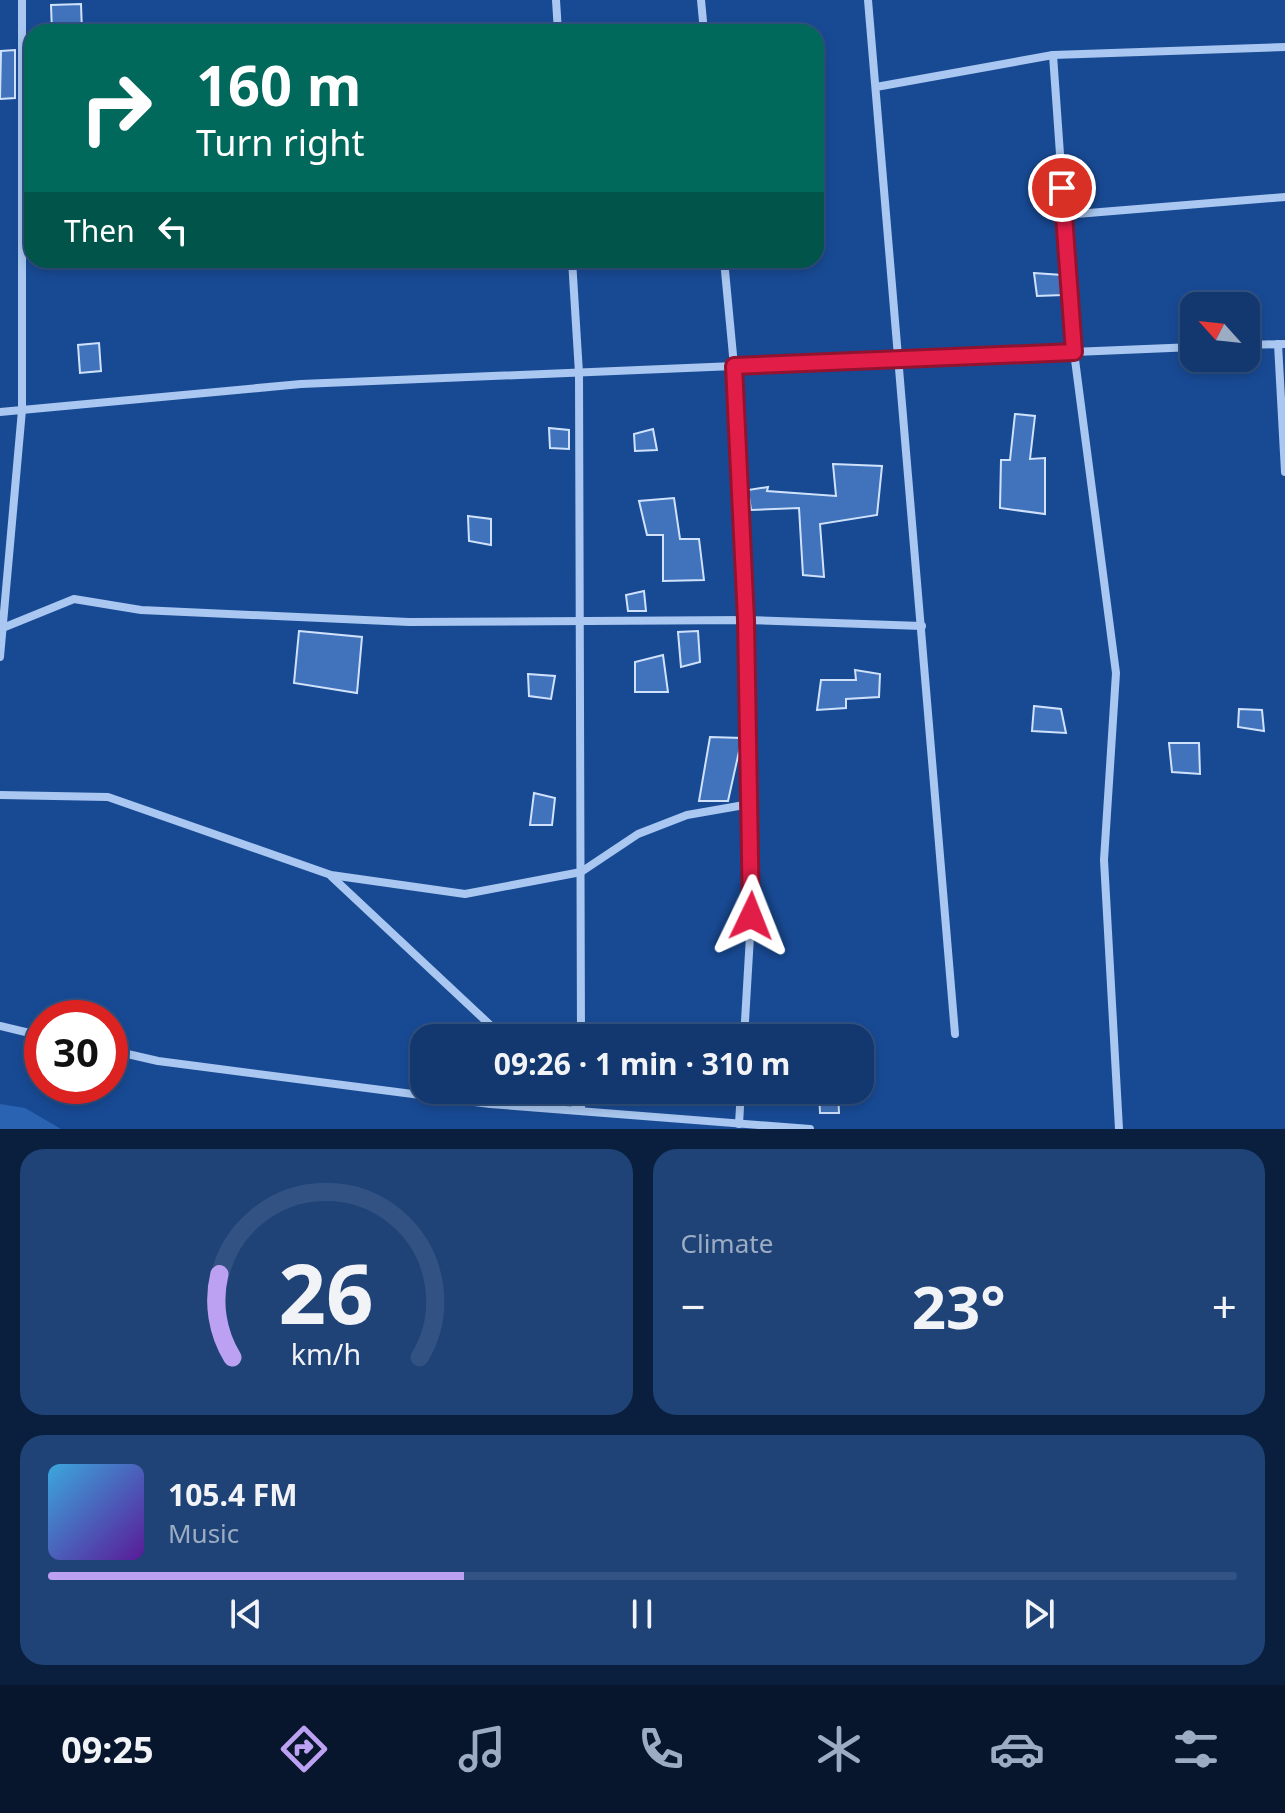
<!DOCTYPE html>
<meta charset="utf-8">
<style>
:root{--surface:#12386f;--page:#1f4377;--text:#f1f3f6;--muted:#9cacc3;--line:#315282;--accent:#bca0f2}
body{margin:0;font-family:"Noto Sans",sans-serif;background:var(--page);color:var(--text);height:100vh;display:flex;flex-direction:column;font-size:30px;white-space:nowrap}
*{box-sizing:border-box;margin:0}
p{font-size:26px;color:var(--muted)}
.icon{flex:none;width:44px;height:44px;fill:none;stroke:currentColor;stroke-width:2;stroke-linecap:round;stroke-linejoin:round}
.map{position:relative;height:1129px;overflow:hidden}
.side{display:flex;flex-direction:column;gap:20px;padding:20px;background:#0a1f3d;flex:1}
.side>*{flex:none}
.hud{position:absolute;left:24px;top:24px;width:800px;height:244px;border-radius:24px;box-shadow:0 4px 12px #0003,0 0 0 2px var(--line);background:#00695c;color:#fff;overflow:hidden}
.needle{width:52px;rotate:297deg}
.controls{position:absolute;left:1180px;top:292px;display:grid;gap:16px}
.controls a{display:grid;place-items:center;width:80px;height:80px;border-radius:16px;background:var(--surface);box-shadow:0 4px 12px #0003,0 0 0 2px var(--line);font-size:40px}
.speed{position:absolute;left:24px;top:1000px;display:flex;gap:16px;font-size:40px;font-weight:700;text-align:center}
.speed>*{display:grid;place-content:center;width:104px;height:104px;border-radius:50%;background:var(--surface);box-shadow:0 4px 12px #0003,0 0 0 2px var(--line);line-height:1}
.speed .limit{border:12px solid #d22;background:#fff;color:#111}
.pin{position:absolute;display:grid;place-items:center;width:68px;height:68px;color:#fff;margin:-34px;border:4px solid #fff;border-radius:50%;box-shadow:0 2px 8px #0007}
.me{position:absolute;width:88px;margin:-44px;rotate:2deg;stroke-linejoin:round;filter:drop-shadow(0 0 6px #0008)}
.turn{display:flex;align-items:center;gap:28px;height:168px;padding:0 40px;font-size:36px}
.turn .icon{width:104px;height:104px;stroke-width:2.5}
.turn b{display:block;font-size:56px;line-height:68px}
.then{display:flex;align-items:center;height:76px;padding:0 40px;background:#0003;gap:16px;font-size:30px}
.big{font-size:60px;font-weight:700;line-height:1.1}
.side .card{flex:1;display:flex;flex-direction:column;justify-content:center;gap:12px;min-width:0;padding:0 28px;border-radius:24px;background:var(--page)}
.side .dial{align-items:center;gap:0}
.dial svg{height:208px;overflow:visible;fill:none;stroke:var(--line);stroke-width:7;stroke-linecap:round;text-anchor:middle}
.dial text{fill:var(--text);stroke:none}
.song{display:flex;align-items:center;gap:24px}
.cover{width:96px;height:96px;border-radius:12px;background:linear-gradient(135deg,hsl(200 70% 55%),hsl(270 70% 35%))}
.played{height:8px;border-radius:4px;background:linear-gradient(90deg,var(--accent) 35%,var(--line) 35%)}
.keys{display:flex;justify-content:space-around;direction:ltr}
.heat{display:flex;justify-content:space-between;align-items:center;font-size:44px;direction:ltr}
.side .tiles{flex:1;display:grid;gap:20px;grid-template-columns:1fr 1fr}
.card:last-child{grid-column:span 2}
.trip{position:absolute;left:410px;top:1024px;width:464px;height:80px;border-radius:24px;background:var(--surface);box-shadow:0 4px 12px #0003,0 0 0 2px var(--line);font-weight:700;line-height:80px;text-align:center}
.tab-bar{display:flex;height:128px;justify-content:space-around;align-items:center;background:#07162c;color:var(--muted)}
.tab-bar .icon{width:56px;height:56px}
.tab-bar .active{color:var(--accent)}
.tab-bar b{font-size:36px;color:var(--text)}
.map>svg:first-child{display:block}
.green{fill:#2b63b3}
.building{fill:#4073bc;stroke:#d0e2fb;stroke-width:2}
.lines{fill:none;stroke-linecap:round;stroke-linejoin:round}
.street{stroke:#a9c7f0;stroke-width:8}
.route-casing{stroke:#92132f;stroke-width:20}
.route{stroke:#e11d48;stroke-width:14}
</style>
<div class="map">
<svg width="1285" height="1129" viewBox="0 0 1285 1129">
<rect width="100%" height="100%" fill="#184a94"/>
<polygon class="green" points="0,1104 25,1108 61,1129 0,1129"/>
<g class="building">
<polygon points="81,4 82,32 52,32 51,5"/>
<polygon points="15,50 15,98 0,99 1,51"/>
<polygon points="1034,273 1062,275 1063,295 1037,296"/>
<polygon points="99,343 101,371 80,373 78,345"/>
<polygon points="1015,414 1035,416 1030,459 1045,458 1045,514 1000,508 1001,460 1010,460"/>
<polygon points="549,428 569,430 569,449 550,448"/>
<polygon points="653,429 657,450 635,451 634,434"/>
<polygon points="833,464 882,466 877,515 820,524 824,577 803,575 799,508 751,510 748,490 768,487 767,491 836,496"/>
<polygon points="674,498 680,539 699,539 704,580 663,581 663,535 647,535 639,501"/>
<polygon points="468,516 491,519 491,545 469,541"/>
<polygon points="644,591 646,611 628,611 626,595"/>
<polygon points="299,631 362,637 357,693 294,683"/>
<polygon points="698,631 700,662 681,667 678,632"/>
<polygon points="663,655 668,692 635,692 635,662"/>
<polygon points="855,670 880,674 879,697 846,699 846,708 817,710 821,680 856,680"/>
<polygon points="528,674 555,676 551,699 529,696"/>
<polygon points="1034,706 1061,709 1066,733 1032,731"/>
<polygon points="1239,709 1262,710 1264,731 1238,727"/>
<polygon points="710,737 742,738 728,801 699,801"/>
<polygon points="1169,743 1199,743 1200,774 1172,772"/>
<polygon points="534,793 555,798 552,825 530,825"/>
<polygon points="838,1090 839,1113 820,1113 819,1091"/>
</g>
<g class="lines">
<g class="street">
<polyline points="556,0 558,32"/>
<polyline points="701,0 704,32"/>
<polyline points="868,0 955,1034"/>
<polyline points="1053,55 1074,352 1116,673 1104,860 1119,1129"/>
<polyline points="876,87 1053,55 1285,47"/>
<polyline points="1064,215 1285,197"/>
<polyline points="572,260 579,373 581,1038"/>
<polyline points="724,260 734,366 746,620 753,885 744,1038"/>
<polyline points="1278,344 1285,472"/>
<polyline points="1246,345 1285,344"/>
<polyline points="0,412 301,384 1194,347"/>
<polyline points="0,629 74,599 141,610 409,622 746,620 922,626"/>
<polyline points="0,657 22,410 22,0"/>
<polyline points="0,795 108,797 331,875 465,894 581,872 638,834 687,815 750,804"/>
<polyline points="331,876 504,1038"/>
<polyline points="0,1026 42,1036"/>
<polyline points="110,1050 158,1061 490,1104 810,1129"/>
<polyline points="559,1090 581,1110"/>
<polyline points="581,1111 581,1090"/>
<polyline points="739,1124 741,1090"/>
</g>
</g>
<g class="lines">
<g class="route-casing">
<polyline id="route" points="751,916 746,620 734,366 1074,352 1062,188"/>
</g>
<use href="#route" class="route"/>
</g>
</svg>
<div class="controls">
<a><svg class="needle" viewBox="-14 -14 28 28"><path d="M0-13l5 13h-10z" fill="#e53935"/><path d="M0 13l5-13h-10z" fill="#9cacc3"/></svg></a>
</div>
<div class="speed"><div class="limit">30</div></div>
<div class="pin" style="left:1062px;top:188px;background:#d93025"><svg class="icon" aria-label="arrive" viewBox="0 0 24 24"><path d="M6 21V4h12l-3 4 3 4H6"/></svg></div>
<svg class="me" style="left:751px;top:916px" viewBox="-20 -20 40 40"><path d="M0-17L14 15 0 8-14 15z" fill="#e11d48" stroke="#fff" stroke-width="4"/></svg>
<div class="trip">09:26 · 1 min · 310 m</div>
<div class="hud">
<div class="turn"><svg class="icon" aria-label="right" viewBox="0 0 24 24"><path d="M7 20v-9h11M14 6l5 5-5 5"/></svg><div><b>160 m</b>Turn right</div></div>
<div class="then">Then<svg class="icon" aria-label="left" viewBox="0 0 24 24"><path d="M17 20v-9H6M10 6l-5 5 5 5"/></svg></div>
</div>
</div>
<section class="side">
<div class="tiles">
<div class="card dial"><svg viewBox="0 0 100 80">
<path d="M14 69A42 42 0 1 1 86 69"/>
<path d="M14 69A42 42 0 0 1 9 37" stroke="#bca0f2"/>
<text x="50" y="56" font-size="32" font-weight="700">26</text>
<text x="50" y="72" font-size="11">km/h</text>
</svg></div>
<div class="card"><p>Climate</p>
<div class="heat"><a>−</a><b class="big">23°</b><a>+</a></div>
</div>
<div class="card">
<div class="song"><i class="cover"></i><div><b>105.4 FM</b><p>Music</p></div></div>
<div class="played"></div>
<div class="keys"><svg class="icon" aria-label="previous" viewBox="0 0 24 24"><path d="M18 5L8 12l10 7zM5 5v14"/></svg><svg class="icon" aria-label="pause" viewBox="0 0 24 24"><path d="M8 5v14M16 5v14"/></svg><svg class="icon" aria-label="next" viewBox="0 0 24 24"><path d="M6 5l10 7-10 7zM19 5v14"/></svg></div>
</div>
</div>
</section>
<nav class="tab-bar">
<b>09:25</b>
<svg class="icon active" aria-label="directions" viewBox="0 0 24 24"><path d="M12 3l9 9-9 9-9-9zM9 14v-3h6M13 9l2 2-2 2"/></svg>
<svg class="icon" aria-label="music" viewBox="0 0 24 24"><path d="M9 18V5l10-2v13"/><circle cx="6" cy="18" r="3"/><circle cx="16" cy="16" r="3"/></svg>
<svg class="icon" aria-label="phone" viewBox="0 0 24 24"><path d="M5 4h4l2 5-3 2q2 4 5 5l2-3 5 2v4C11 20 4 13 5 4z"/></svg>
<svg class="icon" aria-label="climate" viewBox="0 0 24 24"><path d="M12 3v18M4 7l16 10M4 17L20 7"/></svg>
<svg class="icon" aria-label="car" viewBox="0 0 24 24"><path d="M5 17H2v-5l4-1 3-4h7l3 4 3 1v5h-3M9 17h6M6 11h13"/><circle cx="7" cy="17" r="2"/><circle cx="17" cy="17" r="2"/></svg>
<svg class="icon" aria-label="filters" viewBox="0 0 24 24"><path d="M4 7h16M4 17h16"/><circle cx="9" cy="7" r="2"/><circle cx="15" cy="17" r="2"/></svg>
</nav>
